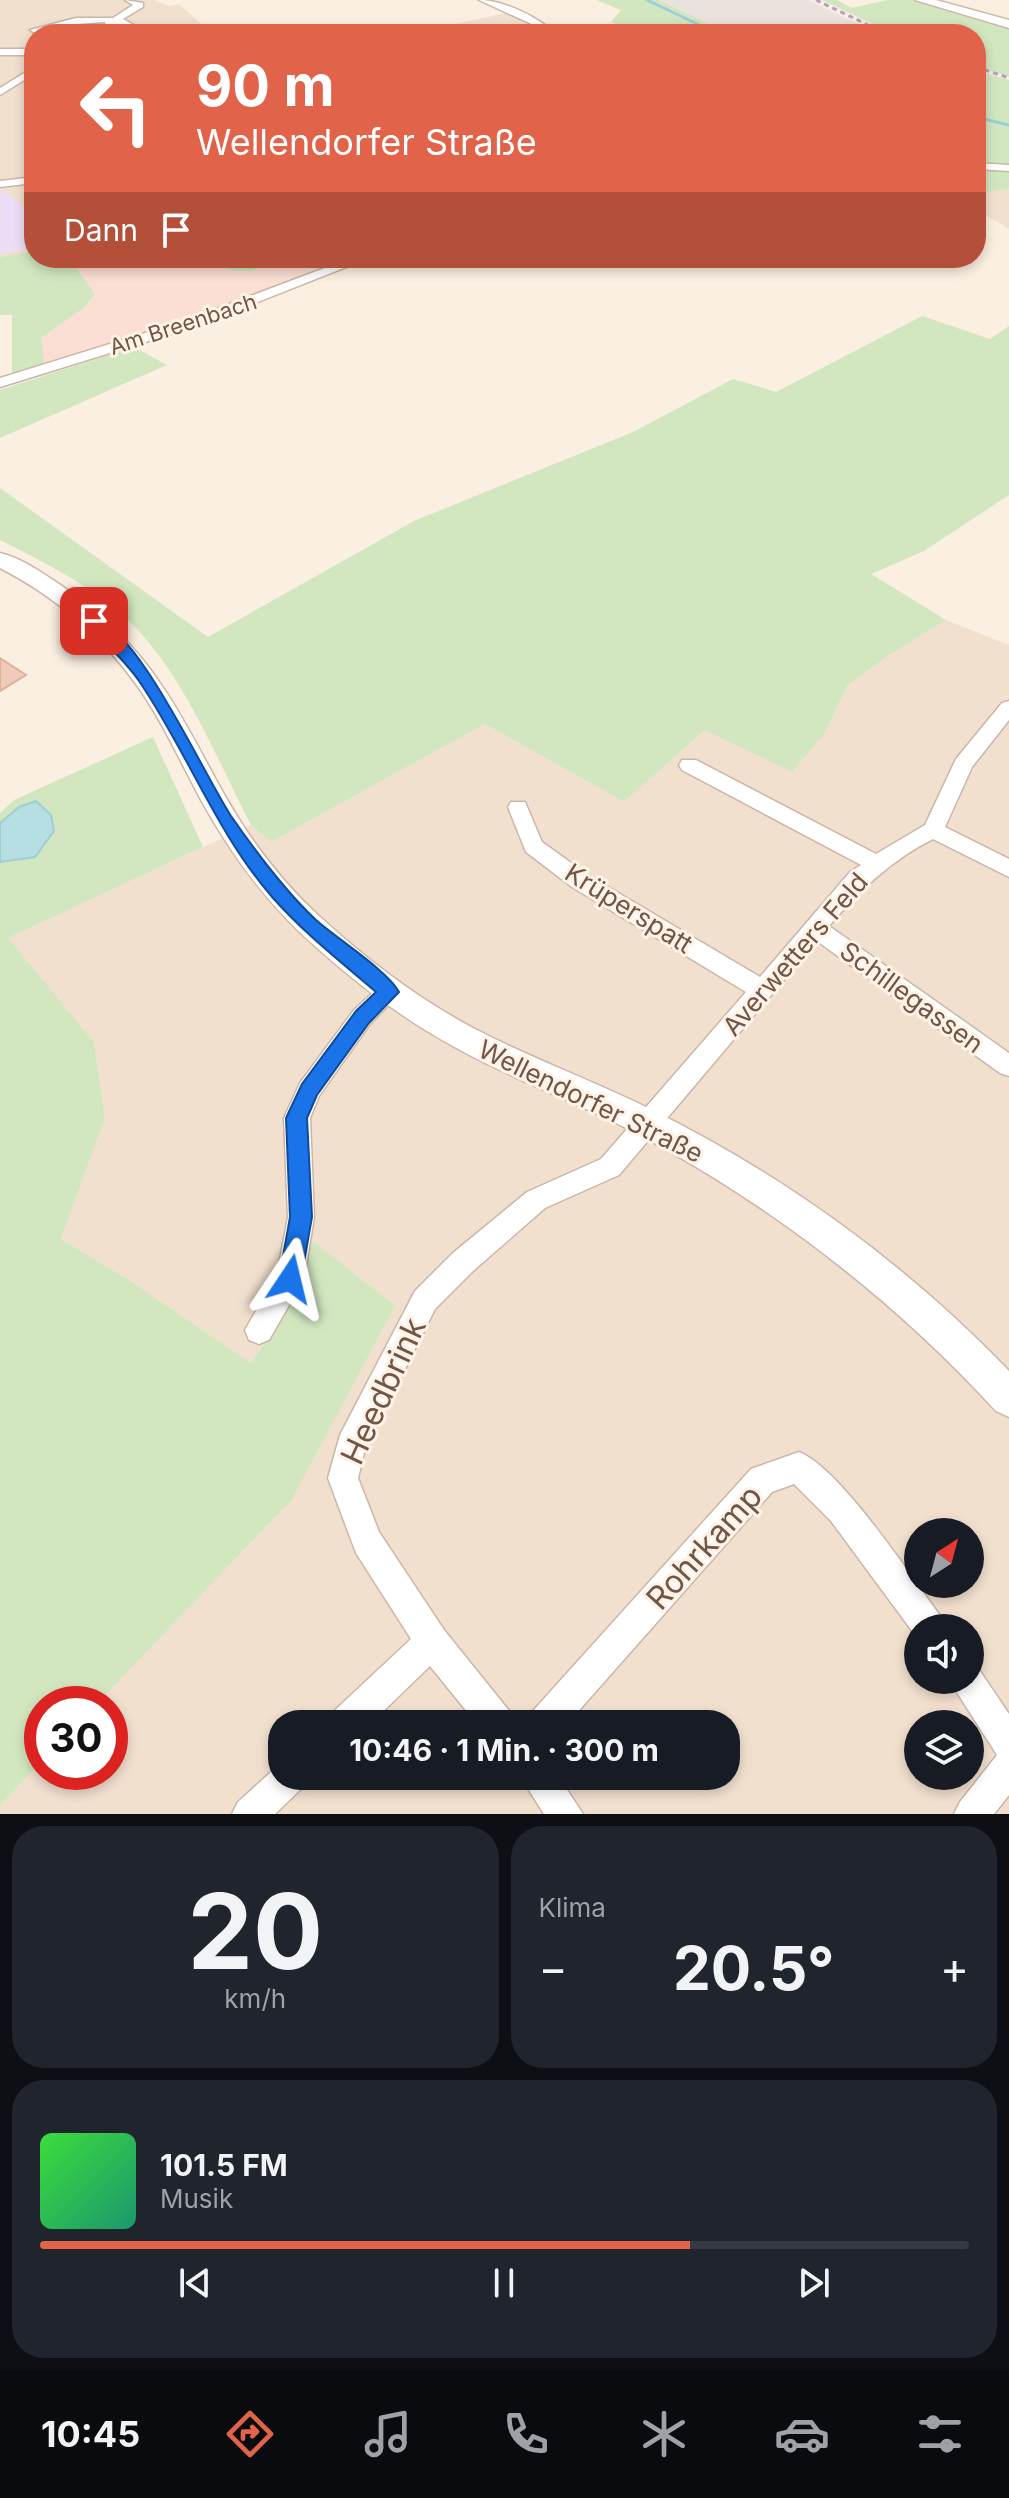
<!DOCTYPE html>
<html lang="de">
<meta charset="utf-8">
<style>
:root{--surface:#171b24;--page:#20242c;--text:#f1f3f6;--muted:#9ea1a6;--line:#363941;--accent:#e16349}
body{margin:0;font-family:Inter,sans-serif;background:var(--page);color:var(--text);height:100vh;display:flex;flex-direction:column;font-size:30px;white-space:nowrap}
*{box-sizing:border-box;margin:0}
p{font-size:26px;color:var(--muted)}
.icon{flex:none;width:44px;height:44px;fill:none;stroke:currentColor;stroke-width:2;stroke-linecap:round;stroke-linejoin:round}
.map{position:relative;height:1814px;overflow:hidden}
.side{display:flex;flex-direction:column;gap:12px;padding:12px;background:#0d0f14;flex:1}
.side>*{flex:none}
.guide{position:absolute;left:24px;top:24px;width:962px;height:244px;border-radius:32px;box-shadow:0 4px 12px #0003;background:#e16349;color:#fff;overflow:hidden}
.needle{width:52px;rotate:36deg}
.tools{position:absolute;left:904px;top:1518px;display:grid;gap:16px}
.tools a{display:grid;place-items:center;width:80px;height:80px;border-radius:50%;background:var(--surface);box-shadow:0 4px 12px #0003;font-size:40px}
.speed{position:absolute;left:24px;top:1686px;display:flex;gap:16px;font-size:40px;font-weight:700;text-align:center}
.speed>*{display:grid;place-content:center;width:104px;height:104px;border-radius:50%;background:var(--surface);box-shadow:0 4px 12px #0003;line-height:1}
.speed .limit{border:12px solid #d22;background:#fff;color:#111}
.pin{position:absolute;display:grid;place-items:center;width:68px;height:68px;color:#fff;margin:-34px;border-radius:16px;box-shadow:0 4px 12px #0006}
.me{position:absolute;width:88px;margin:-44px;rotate:10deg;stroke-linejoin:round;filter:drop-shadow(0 0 6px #0008)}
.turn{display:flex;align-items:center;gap:28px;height:168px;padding:0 40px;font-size:36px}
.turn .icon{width:104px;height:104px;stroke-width:2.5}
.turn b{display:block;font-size:56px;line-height:68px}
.then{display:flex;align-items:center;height:76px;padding:0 40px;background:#0003;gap:16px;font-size:30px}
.big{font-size:60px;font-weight:700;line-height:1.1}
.side .card{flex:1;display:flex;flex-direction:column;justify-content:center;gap:12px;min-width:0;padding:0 28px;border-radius:32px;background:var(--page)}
.side .dial{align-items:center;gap:0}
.dial b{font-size:104px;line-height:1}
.song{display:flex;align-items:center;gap:24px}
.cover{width:96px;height:96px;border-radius:12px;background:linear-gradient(135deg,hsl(120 70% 55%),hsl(160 70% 35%))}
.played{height:8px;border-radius:4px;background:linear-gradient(90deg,var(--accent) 70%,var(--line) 70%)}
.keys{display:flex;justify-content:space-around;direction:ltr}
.heat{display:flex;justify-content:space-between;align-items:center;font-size:44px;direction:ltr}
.side .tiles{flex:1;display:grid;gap:12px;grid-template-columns:1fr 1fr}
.card:last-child{grid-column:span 2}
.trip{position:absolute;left:268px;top:1710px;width:472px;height:80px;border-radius:32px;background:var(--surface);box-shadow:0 4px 12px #0003;font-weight:700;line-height:80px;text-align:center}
.tab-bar{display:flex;height:128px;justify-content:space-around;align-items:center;background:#090b0e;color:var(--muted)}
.tab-bar .icon{width:56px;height:56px}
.tab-bar .current{color:var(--accent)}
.tab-bar b{font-size:36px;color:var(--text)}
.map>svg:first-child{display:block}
.residential{fill:#f2e0cf;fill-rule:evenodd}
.commercial{fill:#fbded4}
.industrial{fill:#eae2dc}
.education{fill:#ecdef7}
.green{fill:#d2e7c0}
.water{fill:#b6dfe3;stroke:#9dcfd4;stroke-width:2}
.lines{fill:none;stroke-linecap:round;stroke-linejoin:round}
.stream{stroke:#9dcfd4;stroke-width:3}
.building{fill:#efccb9;stroke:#e1b19a;stroke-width:2}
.minor-casing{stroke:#cbb6a8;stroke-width:3}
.tertiary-casing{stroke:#cbb6a8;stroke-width:3}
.secondary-casing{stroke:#d0b8a8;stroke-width:3}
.minor{fill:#fff;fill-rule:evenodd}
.tertiary{fill:#fff;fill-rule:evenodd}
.secondary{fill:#fff;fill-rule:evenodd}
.rail{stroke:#b1a1c3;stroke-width:3;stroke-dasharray:5 4;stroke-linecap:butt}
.route{fill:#1a73e8;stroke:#114b97;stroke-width:2}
.labels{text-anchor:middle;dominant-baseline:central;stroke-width:6;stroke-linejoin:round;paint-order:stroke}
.far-street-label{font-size:22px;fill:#715549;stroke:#fef3e6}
.street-label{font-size:26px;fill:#715549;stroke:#fef3e6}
.near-street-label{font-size:32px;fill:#715549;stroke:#fef3e6}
</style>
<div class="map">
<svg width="1009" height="1814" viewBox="0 0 1009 1814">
<rect width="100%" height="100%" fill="#fbefe1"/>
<g class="residential">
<polygon points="0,0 154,0 168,6 179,4 212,34 34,34 34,251 0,257"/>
<polygon points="506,13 535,26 500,34 471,34 451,25"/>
<polygon points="994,189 1009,189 1009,229 976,209 976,193"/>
<path d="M946,620L1009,645V1814H0V1805L42,1761V1772H110V1704H97L291,1501L313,1241L291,1303L251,1363L129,1280L61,1239L105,1118L94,1042L7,938L251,825L271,842L485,724L624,802L705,730L825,733L847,686L885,658ZM918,1532H970V1584H918ZM918,1628H970V1680H918ZM282,1724H726V1776H282ZM918,1724H970V1776H918Z"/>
</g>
<polygon class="commercial" points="69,258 149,258 160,268 203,258 235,271 252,271 292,258 327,270 229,307 45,367 41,338 85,307 95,294"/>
<polygon class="industrial" points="659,0 808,0 880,34 731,34"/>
<polygon class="education" points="1,188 34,216 34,247 0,254"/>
<g class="green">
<polygon points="596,0 659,0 731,34 637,34 611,22 621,10"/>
<polygon points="822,0 837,0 852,8 887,0 911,0 1009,27 1009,77 976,66 976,34 893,34"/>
<polygon points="976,70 1009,80 1009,165 976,164"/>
<polygon points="976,169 1009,171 1009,189 976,193"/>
<polygon points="34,251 34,258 69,258 95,294 85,307 41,338 45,367 12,375 12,315 0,315 0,257"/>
<polygon points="149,258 288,258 252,271 234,271 203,258 159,268"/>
<path d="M922,316L990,339L1009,326V495L924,551L871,574L946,620L885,658L847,686L825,733L792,772L705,730L624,802L485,724L271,842L251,825C215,756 180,664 120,613C84,582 42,561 0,540V488L208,637L414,521L633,432L733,379L776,392Z"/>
<polygon points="134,347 167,365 0,438 0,390"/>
<polygon points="153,737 203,847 8,938 94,1042 105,1118 61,1239 129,1280 251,1363 291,1303 313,1241 395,1306 291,1501 97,1704 42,1704 42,1761 0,1805 0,813 14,800"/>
</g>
<polygon class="water" points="36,801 51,815 54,831 35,857 0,862 0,823 19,807"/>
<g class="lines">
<g class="stream">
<polyline points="647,0 718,34"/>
<polyline points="976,117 1009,125"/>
</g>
</g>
<polygon class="building" points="0,658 26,675 0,691"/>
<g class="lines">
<g class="minor-casing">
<g id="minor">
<polygon points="125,0 143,3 143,7 123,19 150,34 139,34 119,24 106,26 105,22 76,24 35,33 30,30 76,18 113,18 133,5"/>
<path d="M479,0C503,0 538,17 556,34H545L536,26Z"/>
<rect x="0" y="49" width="34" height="6"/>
<polygon points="34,67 34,74 0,95 0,88"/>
<polygon points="976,163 1009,165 1009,171 976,169"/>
<polygon points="34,177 34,183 0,187 0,181"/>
<polygon points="351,258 369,258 197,326 0,387 0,378 187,320"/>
<path d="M1009,701V720L972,767L945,827L1009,859V877L933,839C890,861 860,890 829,926L1009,1053V1076L1000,1073L817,941L619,1175L545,1208L473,1271L435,1309L365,1449L358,1478L379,1532L444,1630L510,1712L515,1724H477L430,1666L370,1724H328L333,1712L411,1639L356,1553L328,1478L340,1435L415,1291L453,1253L527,1192L601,1159L746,992L572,887L526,852L508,807L511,802H525L542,842L588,875L760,977L850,872L861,865L682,770L679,765L682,760H696L876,854L925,825L956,759L1002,703Z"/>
<polygon points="389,983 397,985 401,992 370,1024 319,1096 310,1118 314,1217 304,1279 269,1340 259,1344 249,1340 245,1330 277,1275 288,1217 284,1118 300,1083 354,1010 381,985"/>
<path d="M799,1452C841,1469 911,1577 941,1617L946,1628H918V1639L831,1521L794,1484L772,1492L567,1724H527L532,1712L751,1469Z"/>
<polygon points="970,1665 978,1668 1009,1714 1009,1795 994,1814 954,1814 960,1802 997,1755 949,1680 970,1680"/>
<polygon points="282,1762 282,1776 307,1776 302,1788 275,1814 232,1814 238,1802"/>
<polygon points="520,1776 558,1776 583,1814 544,1814"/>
</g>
</g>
<g class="tertiary-casing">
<path id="tertiary" d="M0,553C21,558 41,572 59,584C99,611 135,645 162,686C186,721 204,759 225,796C250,840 281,881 319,916C366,959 418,999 475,1029C534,1060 597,1082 656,1112C788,1178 907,1265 1009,1371V1417L996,1411C892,1298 774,1207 638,1134C577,1102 511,1079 451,1045C402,1018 357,984 316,947C268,905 232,856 201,800C180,761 162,720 136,684C101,635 53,595 0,568Z"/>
</g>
<g class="secondary-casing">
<polygon id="secondary" points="915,0 936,0 1009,20 1009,28"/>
</g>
<use href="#minor" class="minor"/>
<use href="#tertiary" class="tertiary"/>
<use href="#secondary" class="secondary"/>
<g class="rail">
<polyline points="816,0 887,34"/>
<polyline points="976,67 1009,78"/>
</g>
</g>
<path class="route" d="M94,617C139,631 203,773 231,816C256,852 284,890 316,920C336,938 388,971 399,992L369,1023L317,1095L307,1118L312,1217L301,1279L298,1287L290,1290L282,1287L279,1279L290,1217L286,1118L302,1084L356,1011L376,992C341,962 304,933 273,898C216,833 187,751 139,681C123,658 103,642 86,621Z"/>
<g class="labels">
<g class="far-street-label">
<text transform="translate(183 324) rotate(-18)">Am Breenbach</text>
</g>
<g class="street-label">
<text transform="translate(629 908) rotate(32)">Krüperspatt</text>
<text transform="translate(795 954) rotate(-49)">Averwetters Feld</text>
<text transform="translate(912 997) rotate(36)">Schillegassen</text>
<text transform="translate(591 1101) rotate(26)">Wellendorfer Straße</text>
</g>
<g class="near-street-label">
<text transform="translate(383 1391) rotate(-65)">Heedbrink</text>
<text transform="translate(704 1547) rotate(-48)">Rohrkamp</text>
</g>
</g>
</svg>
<div class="tools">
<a><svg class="needle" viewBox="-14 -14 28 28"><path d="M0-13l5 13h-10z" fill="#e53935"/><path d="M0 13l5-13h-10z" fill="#9ea1a6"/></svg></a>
<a><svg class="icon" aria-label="sound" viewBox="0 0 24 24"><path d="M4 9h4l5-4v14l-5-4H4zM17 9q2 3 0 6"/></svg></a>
<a><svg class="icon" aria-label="layers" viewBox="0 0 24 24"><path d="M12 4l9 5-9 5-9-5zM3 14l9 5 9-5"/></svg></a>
</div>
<div class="speed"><div class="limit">30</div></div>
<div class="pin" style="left:94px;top:621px;background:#d93025"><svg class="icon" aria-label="arrive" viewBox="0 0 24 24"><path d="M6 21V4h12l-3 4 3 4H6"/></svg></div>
<svg class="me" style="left:290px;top:1279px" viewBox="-20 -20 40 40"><path d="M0-17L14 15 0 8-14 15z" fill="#1a73e8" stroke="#fff" stroke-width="4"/></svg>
<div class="trip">10:46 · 1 Min. · 300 m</div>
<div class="guide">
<div class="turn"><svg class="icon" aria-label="left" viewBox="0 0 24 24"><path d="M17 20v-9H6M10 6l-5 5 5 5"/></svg><div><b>90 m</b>Wellendorfer Straße</div></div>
<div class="then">Dann<svg class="icon" aria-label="arrive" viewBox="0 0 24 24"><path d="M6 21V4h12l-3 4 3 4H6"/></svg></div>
</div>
</div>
<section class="side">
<div class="tiles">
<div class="card dial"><b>20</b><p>km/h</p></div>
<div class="card"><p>Klima</p>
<div class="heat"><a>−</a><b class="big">20.5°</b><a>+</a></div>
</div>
<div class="card">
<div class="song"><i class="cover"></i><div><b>101.5 FM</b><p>Musik</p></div></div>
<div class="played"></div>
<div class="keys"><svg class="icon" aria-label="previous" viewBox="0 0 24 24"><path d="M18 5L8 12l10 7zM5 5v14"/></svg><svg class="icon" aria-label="pause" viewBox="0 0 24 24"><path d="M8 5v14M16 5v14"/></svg><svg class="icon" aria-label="next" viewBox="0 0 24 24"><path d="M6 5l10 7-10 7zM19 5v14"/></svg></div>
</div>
</div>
</section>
<nav class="tab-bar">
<b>10:45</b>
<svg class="icon current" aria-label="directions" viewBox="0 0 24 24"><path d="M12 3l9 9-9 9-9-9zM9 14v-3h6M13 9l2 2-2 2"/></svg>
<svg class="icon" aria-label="music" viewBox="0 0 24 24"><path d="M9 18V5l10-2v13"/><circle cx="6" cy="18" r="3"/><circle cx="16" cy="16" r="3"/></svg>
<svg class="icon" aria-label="phone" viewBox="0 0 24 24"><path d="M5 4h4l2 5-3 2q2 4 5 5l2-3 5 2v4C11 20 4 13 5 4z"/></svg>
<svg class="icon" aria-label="climate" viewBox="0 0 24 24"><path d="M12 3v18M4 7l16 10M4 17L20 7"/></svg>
<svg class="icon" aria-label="car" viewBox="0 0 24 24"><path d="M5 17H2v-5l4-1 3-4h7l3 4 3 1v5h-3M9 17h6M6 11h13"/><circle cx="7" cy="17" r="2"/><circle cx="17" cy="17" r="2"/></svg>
<svg class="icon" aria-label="filters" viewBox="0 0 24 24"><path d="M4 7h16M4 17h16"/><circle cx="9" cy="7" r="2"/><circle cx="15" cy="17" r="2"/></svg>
</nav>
